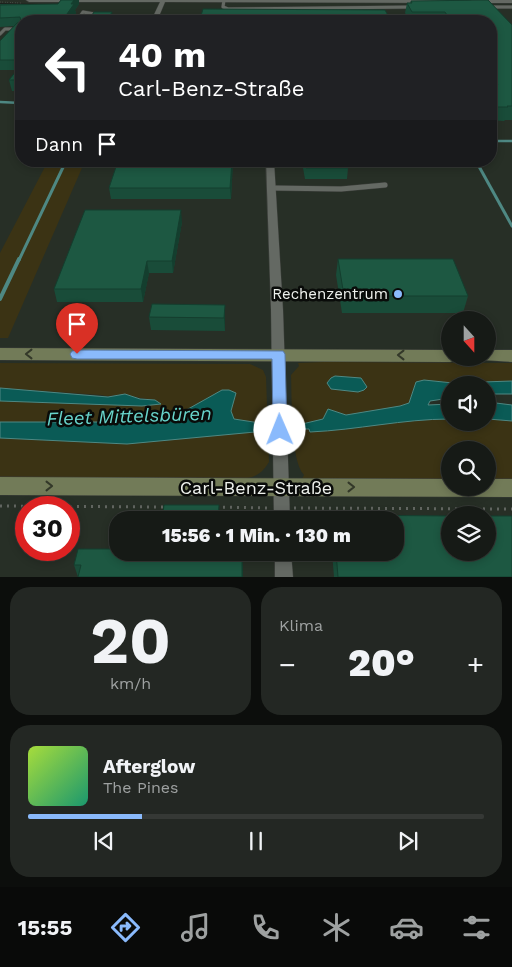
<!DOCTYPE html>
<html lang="de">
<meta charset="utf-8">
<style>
:root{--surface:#161a16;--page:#232723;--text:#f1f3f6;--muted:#9ea1a1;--line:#353835;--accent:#8abafc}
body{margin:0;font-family:"Work Sans",sans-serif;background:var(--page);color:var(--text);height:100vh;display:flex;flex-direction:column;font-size:19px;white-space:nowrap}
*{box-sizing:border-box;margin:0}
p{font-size:16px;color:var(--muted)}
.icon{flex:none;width:28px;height:28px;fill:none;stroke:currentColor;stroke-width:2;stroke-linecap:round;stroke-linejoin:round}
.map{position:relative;height:577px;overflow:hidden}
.details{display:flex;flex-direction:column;gap:10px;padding:10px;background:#0c0e0c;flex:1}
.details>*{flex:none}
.banner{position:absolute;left:15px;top:15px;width:482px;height:152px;border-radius:20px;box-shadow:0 2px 8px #0003,0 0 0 1px var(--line);background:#202124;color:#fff;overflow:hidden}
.needle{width:32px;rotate:159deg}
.buttons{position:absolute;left:441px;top:311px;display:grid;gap:10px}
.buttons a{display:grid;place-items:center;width:55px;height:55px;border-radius:50%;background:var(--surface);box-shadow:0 2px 8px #0003,0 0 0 1px var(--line);font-size:25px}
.speed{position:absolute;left:15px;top:496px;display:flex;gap:10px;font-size:25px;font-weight:700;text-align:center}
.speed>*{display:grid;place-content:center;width:65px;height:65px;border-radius:50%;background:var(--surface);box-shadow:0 2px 8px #0003,0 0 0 1px var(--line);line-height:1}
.speed .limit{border:8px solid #d22;background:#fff;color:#111}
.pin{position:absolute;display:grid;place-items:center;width:42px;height:42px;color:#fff;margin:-51px -21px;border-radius:50% 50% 50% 0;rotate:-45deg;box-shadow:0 0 5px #0007}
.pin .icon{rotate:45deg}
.me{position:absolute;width:55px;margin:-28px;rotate:359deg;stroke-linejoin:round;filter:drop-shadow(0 0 4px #0008)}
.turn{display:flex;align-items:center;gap:18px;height:105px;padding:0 20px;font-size:22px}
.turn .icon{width:65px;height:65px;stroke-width:2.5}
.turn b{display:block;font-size:35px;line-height:42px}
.then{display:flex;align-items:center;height:48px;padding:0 20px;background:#0003;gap:10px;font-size:19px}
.big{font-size:38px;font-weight:800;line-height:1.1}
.details .widget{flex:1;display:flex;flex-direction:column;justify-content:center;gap:8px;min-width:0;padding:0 18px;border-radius:20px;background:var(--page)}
.details .dial{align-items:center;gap:0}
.dial b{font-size:65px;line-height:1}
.song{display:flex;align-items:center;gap:15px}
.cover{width:60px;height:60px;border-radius:8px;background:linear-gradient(135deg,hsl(80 70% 55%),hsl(160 70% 35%))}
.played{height:5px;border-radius:2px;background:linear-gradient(90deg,var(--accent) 25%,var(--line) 25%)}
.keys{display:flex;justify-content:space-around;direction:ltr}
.heat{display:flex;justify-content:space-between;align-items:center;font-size:28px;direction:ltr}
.details .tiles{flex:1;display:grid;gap:10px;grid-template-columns:1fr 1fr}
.widget:last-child{grid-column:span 2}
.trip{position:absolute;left:109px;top:511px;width:295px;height:50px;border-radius:20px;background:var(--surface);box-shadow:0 2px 8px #0003,0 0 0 1px var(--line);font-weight:800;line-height:50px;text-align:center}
.tabs{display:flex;height:80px;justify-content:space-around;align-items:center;background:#090a09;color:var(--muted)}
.tabs .icon{width:35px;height:35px}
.tabs .current{color:var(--accent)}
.tabs b{font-size:22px;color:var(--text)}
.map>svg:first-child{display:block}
.built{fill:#272f26;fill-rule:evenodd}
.green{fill:#3b3314}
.water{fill:#0a5b56;stroke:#4e8883}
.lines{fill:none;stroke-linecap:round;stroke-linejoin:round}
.stream-far2{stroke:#4e8883;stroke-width:2.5}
.stream-far1{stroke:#4e8883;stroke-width:3}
.stream{stroke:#4e8883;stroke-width:4}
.lane-far1-casing{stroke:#3b3e3a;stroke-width:4}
.lane-casing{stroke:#3b3e3a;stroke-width:6}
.street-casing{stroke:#3b3e3a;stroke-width:1}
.secondary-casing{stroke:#3b3e3a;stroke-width:1}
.path-far1{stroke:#616560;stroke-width:1;stroke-dasharray:0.5 2;stroke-linecap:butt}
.path{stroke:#616560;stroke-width:3;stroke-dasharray:2 5;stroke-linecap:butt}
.lane-far1{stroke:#646963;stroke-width:3}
.lane{stroke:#646963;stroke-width:5}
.street{fill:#646963;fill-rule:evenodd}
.secondary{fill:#727b58;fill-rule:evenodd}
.wall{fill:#194c39}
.shaded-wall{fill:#143e2e}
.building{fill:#1d5842;stroke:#143e2e}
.oneway{stroke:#333829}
.route{fill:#8abafc;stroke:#5a79a4}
.poi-dot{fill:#8abafc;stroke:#090b09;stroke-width:2}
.labels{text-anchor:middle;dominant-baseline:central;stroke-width:5;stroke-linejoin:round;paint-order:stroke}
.poi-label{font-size:15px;fill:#eef1ed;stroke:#090b09;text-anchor:end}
.near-street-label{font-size:18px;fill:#eef1ed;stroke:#090b09}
.near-water-label{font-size:19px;font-style:italic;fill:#68d4cb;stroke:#090b09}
</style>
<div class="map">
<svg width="512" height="577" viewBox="0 0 512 577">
<rect width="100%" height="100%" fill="#1d221d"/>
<path class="built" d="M0,0H512V577H0V10L39,4L0,3ZM21,21H491V161H21ZM450,320H488V358H450ZM450,385H488V422H450ZM450,450H488V488H450ZM26,508H69V550H26ZM450,515H488V552H450ZM118,520H395V552H118Z"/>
<g class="green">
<polygon points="48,161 85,161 8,338 0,338 0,253"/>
<path d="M324,362L512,363V381L453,383L424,380L416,382L409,403L400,406L346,415L329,410L323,419L302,424L310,432C357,430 403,419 450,419V422H488V419L512,421V482H488V450H450V481L302,479L304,475C290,461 292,396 291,375L299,366L298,363Z"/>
<path d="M0,363L250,364L263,370L266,377L269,462C261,475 255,477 240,480L0,479V438L127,444L254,432V429L259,423L234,419C230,410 231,404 236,396L192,408L172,418L151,422H0V401L142,406L155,400C145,399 136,397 126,395C118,393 110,398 102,395L0,388Z"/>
</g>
<g class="water">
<polygon points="335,376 361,378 367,387 364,390 358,392 331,389 327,383 331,378"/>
<path d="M424,380L453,383L512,381V394H488V385H450V398L430,401L428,405L450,404V419C403,419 357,430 310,432L309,429H302V424L323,419L328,409L346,415L400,406L409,403L416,382Z"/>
<polygon points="0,388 108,397 125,394 140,399 155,400 161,404 142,406 0,401"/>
<polygon points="222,390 229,390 236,393 231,411 234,419 260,423 259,429 254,430 255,432 127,444 0,438 0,422 151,422 172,418"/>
<polygon points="488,402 512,405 512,421 488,419"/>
</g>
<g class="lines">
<g class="stream-far2">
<polyline points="0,102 21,103"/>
<polyline points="491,141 512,141"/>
</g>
<g class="stream-far1">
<polyline points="476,161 512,226"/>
<polyline points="19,260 66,161"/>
</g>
<polyline class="stream" points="0,299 19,259"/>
<g class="lane-far1-casing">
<g id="lane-far1">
<polyline points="224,0 223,7 228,9 412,7"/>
<polyline points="489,7 512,7"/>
<polyline points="382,18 400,18"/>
<polyline points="77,21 83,12 118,18 117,21"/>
<polyline points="0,34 5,29 21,29"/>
</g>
</g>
<g class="lane-casing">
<polyline id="lane" points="272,188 341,189 385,185"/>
</g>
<g class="street-casing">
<g id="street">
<polygon points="26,0 449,0 450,1 447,3 165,2 157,21 151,21 160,2 29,2"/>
<polygon points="471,0 512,0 512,3 473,3"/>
<polygon points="266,161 274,161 283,310 290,520 274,520 271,310"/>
<polygon points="275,552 291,552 293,577 275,577"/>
</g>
</g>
<g class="secondary-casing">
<g id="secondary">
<polygon points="0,348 450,350 450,358 458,358 456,360 450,362 0,360"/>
<polygon points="488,350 512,350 512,362 482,360 480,358 488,358"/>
<polygon points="0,477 450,479 450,488 488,488 488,479 512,479 512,497 0,495"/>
</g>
</g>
<polyline class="path-far1" points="0,2 21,3"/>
<g class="path">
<polyline points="0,506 166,507"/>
<polyline points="216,507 268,508"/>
<polyline points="294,508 512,509"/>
</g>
<use href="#lane-far1" class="lane-far1"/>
<use href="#lane" class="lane"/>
<use href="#street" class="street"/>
<use href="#secondary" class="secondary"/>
</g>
<g class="wall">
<polygon points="61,0 79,0 79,4 75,10 76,13 70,21 21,21 21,91 12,91 9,80 17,70 0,70 0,41 15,26 0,27 0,4 58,4"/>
<polygon points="411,1 512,25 512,120 505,120 504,121 491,120 491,21 410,21 405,13 407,3 410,3"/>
<rect x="200" y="19" width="190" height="2"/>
<polygon points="118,161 233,161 231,199 111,199 109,188"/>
<polygon points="304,161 346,161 348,168 347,179 305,179 303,168"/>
<polygon points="182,222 173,273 149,273 143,302 57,302 54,289"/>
<polygon points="338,259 468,296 463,313 342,313 336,275"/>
<polygon points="149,317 225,318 225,331 151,330"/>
<polygon points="332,515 450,516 450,552 488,552 488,516 512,516 512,577 334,577 332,552 395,552 395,520 332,520"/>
<polygon points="242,552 243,577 78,577 74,565"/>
</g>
<g class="shaded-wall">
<polygon points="74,0 79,0 79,4 75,10 76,13 70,21 62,21"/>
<polygon points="112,12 114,21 107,21"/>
<polygon points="232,161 233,161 231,199 230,188"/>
<polygon points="181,210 182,222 173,273 172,261"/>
<polygon points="147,261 149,273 143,302 141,289"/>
<polygon points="225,305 225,331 224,318"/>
<polygon points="219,505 220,520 218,520"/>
<polygon points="242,552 243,577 242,577"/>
</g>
<g class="building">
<polygon points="61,0 74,0 71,4 74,4 62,21 21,21 20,17 0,18 0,5 58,4"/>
<polygon points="488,0 512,25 512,106 507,106 508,107 491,107 491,85 498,85 491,75 491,21 451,21 445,12 412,12 407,3 412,3 411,1"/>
<polygon points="203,9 385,10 390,19 290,19 290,21 221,21 222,19 200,19"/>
<polygon points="94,12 112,12 107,21 88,21"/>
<polygon points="21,22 21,60 0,60 0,41 17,23"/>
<polygon points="21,65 21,80 9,80"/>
<polygon points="118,161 232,161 230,188 109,188"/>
<polygon points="305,161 346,161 348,168 306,168"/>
<polygon points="85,210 181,210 172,261 147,261 141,289 54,289"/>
<polygon points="338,259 453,259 468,296 344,296"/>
<polygon points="152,304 225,305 224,318 149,317"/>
<polygon points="164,505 219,505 218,520 162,520"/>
<polygon points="332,515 450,516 450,552 488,552 488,516 512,516 512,577 338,577 336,552 395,552 395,520 333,520"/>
<polygon points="78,549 118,549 118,552 242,552 242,577 78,577 81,565 74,565"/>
</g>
<defs><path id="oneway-chevron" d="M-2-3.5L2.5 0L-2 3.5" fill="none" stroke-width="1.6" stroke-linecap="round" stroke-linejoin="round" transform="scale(1.25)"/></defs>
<g class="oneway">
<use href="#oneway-chevron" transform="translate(29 354) rotate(-180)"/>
<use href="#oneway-chevron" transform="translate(401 355) rotate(-180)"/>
<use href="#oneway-chevron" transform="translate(49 486)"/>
<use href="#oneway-chevron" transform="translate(351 487)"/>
</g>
<polygon class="route" points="77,350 283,351 285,354 287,430 285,434 280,436 275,434 273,430 272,359 77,359 72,358 70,354 72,351"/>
<circle class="poi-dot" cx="398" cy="294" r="5"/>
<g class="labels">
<g class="poi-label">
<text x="388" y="294">Rechenzentrum</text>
</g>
<g class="near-street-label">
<text x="256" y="487">Carl-Benz-Straße</text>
</g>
<g class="near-water-label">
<text transform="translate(129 416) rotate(-2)">Fleet Mittelsbüren</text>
</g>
</g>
</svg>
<div class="buttons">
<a><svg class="needle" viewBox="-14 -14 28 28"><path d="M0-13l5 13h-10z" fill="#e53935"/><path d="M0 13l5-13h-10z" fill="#9ea1a1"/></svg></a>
<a><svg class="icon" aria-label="sound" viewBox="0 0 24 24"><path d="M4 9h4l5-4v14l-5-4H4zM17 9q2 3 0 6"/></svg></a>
<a><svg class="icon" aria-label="search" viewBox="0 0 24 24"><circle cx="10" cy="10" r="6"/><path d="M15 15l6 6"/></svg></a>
<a><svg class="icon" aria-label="layers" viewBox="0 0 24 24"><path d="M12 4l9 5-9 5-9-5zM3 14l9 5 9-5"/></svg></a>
</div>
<div class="speed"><div class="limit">30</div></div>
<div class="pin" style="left:77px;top:354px;background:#d93025"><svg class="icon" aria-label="arrive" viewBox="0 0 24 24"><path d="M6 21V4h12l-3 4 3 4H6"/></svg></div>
<svg class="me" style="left:280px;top:430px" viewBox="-20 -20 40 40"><circle r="19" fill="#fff"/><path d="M0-13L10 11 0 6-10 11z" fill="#8abafc"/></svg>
<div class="trip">15:56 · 1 Min. · 130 m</div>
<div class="banner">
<div class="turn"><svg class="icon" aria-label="left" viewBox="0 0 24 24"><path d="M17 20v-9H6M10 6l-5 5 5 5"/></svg><div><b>40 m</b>Carl-Benz-Straße</div></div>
<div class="then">Dann<svg class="icon" aria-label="arrive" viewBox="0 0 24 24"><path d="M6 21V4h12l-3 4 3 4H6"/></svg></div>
</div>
</div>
<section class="details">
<div class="tiles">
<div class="widget dial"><b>20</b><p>km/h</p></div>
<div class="widget"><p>Klima</p>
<div class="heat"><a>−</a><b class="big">20°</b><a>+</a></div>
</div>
<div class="widget">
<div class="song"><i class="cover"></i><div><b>Afterglow</b><p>The Pines</p></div></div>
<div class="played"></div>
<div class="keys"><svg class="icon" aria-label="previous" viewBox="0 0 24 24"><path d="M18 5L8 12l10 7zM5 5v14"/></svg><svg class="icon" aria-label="pause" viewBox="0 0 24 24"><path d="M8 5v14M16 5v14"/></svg><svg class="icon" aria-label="next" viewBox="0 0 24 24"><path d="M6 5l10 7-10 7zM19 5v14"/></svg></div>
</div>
</div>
</section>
<nav class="tabs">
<b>15:55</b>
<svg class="icon current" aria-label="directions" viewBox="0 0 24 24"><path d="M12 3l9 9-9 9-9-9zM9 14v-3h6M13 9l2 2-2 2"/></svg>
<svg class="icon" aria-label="music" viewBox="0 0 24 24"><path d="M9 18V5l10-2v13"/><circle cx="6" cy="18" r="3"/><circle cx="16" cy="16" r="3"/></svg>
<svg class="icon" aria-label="phone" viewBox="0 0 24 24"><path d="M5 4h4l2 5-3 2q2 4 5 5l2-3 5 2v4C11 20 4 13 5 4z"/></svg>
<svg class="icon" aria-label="climate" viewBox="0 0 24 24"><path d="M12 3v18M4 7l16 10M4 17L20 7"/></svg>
<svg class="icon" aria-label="car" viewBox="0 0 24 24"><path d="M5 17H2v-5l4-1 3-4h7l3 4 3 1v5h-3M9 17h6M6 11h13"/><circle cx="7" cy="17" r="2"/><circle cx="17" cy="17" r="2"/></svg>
<svg class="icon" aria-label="filters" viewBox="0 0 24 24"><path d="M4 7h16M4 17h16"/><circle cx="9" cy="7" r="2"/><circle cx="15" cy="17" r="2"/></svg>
</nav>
